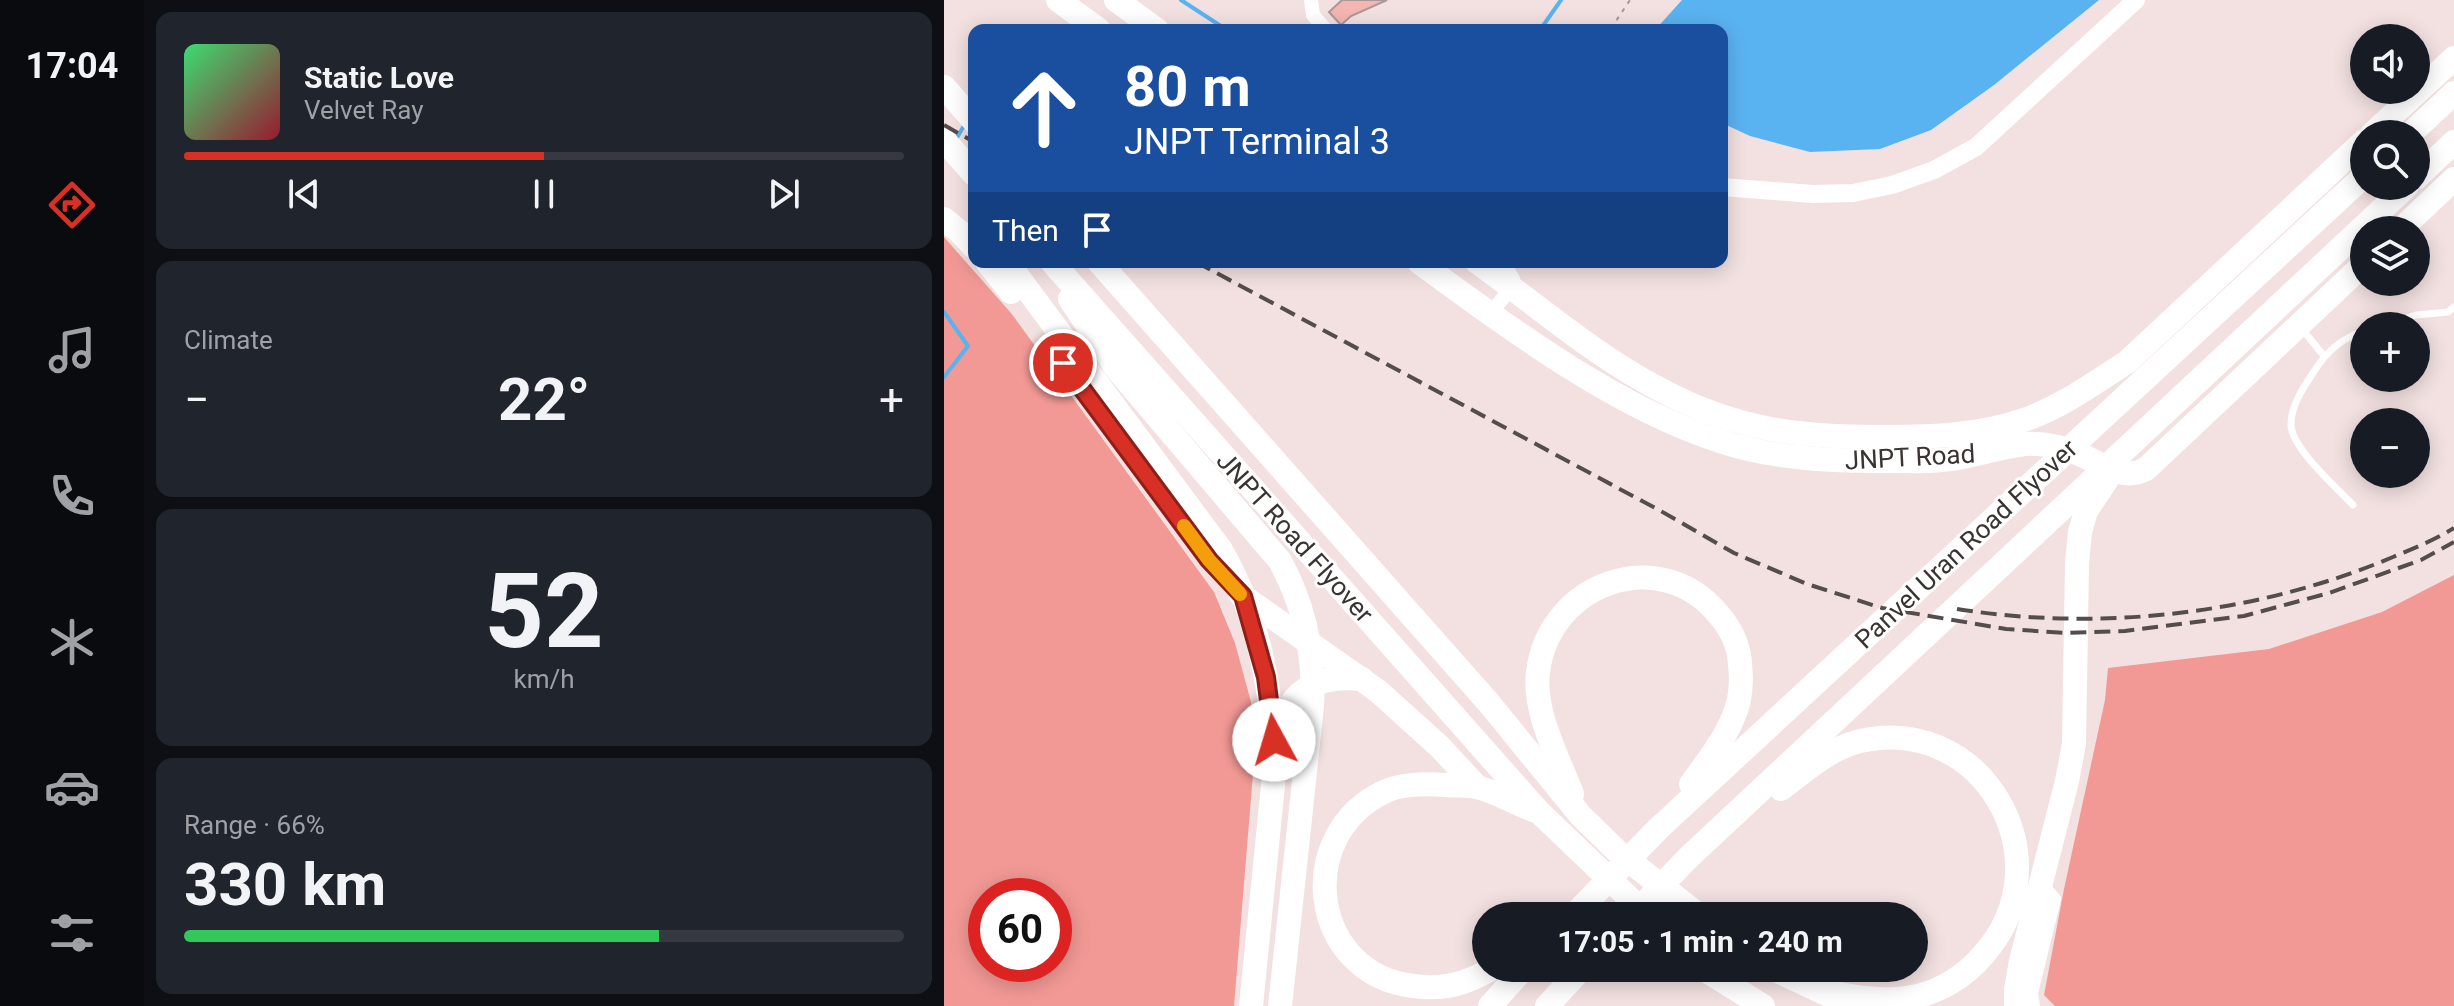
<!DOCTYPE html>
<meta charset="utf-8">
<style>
:root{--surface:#171b24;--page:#20242c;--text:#f1f3f6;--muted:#9ea1a6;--line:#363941;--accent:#d93025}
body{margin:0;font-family:Roboto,sans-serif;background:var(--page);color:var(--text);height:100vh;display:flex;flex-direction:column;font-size:30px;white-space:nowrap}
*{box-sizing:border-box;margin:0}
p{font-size:26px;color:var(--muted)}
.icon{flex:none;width:44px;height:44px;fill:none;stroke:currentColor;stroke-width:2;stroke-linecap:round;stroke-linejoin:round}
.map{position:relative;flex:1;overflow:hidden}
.drawer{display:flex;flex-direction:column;gap:12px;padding:12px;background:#0d0f14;width:800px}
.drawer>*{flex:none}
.banner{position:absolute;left:24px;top:24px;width:760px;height:244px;border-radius:16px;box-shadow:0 4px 20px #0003;background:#1a4fa0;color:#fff;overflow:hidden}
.controls{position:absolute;left:1406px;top:24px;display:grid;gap:16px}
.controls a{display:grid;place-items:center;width:80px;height:80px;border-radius:50%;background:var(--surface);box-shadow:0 4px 20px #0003;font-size:40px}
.speed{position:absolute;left:24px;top:878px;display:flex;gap:16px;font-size:40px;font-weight:700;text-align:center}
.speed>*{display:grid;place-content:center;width:104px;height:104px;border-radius:50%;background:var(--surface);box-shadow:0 4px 20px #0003;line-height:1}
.speed .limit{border:12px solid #d22;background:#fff;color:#111}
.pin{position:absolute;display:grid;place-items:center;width:68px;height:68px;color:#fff;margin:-34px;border:4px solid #fff;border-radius:50%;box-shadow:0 2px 8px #0007}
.me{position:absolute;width:88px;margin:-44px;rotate:354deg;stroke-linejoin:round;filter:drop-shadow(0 0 6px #0008)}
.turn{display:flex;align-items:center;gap:28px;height:168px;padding:0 24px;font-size:36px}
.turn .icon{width:104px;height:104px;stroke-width:2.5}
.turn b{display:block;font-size:56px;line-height:68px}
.then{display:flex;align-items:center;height:76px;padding:0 24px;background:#0003;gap:16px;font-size:30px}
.big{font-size:60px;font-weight:700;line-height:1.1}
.drawer .tile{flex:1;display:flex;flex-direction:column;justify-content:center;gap:12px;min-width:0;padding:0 28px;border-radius:16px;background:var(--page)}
.drawer .dial{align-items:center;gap:0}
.dial b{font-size:104px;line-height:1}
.song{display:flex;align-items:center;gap:24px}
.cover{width:96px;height:96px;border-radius:12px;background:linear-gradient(135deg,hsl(140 70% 55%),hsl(350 70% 35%))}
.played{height:8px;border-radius:4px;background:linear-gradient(90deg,var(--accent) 50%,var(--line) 50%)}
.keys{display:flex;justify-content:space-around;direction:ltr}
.heat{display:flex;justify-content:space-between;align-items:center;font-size:44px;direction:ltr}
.charge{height:12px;border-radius:6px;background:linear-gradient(90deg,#34c759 66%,var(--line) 0)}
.trip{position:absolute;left:528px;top:902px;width:456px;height:80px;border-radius:40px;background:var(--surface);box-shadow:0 4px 20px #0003;font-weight:700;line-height:80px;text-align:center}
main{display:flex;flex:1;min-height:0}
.menu{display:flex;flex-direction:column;width:144px;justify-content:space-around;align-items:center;background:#090b0e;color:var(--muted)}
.menu .icon{width:56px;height:56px}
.menu .current{color:var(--accent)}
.menu b{font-size:36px;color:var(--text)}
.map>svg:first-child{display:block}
.green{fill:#f29995;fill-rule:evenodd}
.water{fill:#5ab3f1}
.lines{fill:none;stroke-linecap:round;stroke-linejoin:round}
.stream{stroke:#5ab3f1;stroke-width:4}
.building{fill:#f5b5b2;stroke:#a89897;stroke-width:2}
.path{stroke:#a49897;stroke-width:2;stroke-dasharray:4 6;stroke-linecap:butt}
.service{stroke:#fff;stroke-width:7}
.minor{stroke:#fff;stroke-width:14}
.tertiary{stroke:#fff;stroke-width:18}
.primary{stroke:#fff;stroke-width:24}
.trunk{stroke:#fff;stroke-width:24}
.rail{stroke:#554d4c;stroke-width:4;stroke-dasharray:16 8;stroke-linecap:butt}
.route-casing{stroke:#8d1f18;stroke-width:20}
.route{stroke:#d93025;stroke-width:14}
.slow{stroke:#f59e0b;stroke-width:14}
.labels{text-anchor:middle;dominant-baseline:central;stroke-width:6;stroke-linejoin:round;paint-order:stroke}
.street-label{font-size:26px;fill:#393332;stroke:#fff}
</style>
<main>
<nav class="menu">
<b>17:04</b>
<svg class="icon current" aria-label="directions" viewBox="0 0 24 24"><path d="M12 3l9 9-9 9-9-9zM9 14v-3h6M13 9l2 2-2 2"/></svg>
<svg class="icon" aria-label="music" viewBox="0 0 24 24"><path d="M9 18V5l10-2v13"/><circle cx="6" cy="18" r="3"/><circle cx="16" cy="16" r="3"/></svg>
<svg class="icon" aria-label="phone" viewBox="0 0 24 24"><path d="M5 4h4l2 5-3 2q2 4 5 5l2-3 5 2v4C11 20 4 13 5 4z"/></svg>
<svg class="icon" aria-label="climate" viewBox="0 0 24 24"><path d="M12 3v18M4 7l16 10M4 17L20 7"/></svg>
<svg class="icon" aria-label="car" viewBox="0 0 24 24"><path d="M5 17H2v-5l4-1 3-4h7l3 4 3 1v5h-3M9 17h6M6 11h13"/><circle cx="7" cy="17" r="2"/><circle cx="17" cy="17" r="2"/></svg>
<svg class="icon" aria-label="filters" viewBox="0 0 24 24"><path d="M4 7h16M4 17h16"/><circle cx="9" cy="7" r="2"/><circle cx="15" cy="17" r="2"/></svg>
</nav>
<section class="drawer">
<div class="tile">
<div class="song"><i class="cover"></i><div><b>Static Love</b><p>Velvet Ray</p></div></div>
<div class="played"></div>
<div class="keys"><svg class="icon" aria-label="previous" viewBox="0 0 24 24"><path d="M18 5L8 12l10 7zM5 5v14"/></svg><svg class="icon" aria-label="pause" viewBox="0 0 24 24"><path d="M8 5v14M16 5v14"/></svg><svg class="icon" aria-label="next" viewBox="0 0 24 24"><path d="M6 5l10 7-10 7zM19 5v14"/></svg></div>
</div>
<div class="tile"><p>Climate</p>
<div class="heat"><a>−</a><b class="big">22°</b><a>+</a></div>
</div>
<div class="tile dial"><b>52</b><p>km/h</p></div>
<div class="tile"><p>Range · 66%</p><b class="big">330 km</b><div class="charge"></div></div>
</section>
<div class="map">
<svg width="1510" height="1006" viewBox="0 0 1510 1006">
<rect width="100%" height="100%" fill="#f2e1e0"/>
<g class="green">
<path d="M0,237L67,313L270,592L291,643L307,702L311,749L290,1006H0ZM42,896H110V964H42Z"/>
<polygon points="1510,575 1510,1006 1111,1006 1100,995 1120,889 1161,700 1164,668 1325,649 1438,612"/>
</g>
<polygon class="water" points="738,0 1155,0 1050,85 987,130 936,149 866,152 806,136 778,123 778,30 711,30"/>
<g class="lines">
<g class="stream">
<polyline points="237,0 283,30"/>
<polyline points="596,30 617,0"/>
<polyline points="11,141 21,124"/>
<polyline points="0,312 24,346 0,377"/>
</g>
</g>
<polygon class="building" points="398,0 443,0 407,16 397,25 385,12"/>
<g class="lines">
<polyline class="path" points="671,30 672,21 686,0"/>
<g class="service">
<polyline points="1436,326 1472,315 1504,312 1510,307"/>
<polyline points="1358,329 1380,356"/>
<path d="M1409,505C1393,488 1345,446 1347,423C1348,404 1359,388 1369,373C1381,353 1397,338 1420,331"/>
</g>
<g class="minor">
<polyline points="367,0 369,15 382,30"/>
<polyline points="546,314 568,287 569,279 559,262"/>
<polyline points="1089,1006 1087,993 1110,899 1097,884"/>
</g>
<polyline class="tertiary" points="778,187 869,194 909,193 948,185 990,170 1032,147 1192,0"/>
<g class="primary">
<polyline points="0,219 16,232 30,247"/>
<polyline points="43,262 67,292"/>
<path d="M63,262L277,550C315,615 331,701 330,775L307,1006"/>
<polyline points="297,595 434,691 496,747 533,787"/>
<path d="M332,734C346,690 373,674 418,679"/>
</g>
<g class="trunk">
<polyline points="114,0 155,30"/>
<polyline points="172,0 213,30"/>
<polyline points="0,87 30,121"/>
<polyline points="1428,134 1510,58"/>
<polyline points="1466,134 1510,93"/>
<polyline points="0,140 30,174"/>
<polyline points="1472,178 1510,142"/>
<polyline points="1456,230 1510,179"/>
<polyline points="108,262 595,812 704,916"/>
<polyline points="155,262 544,702 637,816 675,853 756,916"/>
<path d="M475,262C562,326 672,408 776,441C830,459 887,461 944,461C962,461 980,462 998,460C1026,458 1054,447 1081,444C1099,443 1118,447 1135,454C1157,463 1178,482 1202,469L1420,264"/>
<path d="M533,262C593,305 651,356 717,390C793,431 861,438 946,437C990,437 1035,435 1077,421C1116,408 1149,384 1183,362L1420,141"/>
<path d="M126,299L172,368L336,561C361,607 371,654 368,706L336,1006"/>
<path d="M837,789C858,773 883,751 909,743C1036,707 1124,859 1040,954C1021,977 993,994 963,998C934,1002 906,996 878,991"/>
<path d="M628,794C614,757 589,712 594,672C605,582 717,543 775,615C787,629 795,646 796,664C798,682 797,701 789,718C779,742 762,763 747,784"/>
<polyline points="629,916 715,828 1420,176"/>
<polyline points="688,916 745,857 1463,186"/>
<path d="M549,968C522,984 501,990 469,986C366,974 348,834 442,791C460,783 484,784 502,785C512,786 523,785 533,787C552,792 571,803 589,810"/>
<polyline points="758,968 819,1006"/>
<polyline points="827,968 891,998"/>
<polyline points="546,1006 580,968"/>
<polyline points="603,1006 638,968"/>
<polyline points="1072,1006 1072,989 1077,961 1123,781 1130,744 1133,563 1136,532 1142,511 1162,481"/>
</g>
<g class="rail">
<polyline points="0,125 30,142"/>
<polyline points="252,262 715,510 790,553 863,584 938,608 1062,629 1122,633 1181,631 1300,616 1385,593 1477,560 1510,542"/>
<path d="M1013,609C1158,632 1314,614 1449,557C1470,548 1491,540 1510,528"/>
</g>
</g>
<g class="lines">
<g class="route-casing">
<polyline id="route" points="119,363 265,560 299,596 322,677 330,740"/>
</g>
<use href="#route" class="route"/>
<polyline class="slow" points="240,526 265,560 296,594"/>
</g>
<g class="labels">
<g class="street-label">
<text transform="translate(966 457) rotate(-3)">JNPT Road</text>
<text transform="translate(351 537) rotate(48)">JNPT Road Flyover</text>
<text transform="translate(1022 544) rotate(-43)">Panvel Uran Road Flyover</text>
</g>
</g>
</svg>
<div class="controls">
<a><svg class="icon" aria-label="sound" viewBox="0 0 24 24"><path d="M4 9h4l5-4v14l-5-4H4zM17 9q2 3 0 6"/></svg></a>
<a><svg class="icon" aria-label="search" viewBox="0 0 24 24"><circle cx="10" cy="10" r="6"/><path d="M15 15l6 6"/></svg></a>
<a><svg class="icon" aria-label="layers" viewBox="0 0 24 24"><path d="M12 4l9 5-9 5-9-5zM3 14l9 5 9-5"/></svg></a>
<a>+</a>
<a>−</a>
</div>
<div class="speed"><div class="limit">60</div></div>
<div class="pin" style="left:119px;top:363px;background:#d93025"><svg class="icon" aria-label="arrive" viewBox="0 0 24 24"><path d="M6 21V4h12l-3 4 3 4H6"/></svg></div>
<svg class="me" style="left:330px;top:740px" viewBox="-20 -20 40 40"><circle r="19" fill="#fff"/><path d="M0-13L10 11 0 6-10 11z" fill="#d93025"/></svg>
<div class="trip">17:05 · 1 min · 240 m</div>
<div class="banner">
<div class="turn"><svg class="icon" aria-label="ahead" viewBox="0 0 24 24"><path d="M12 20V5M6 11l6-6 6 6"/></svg><div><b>80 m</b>JNPT Terminal 3</div></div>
<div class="then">Then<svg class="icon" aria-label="arrive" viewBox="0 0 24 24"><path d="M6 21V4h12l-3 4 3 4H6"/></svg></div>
</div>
</div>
</main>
